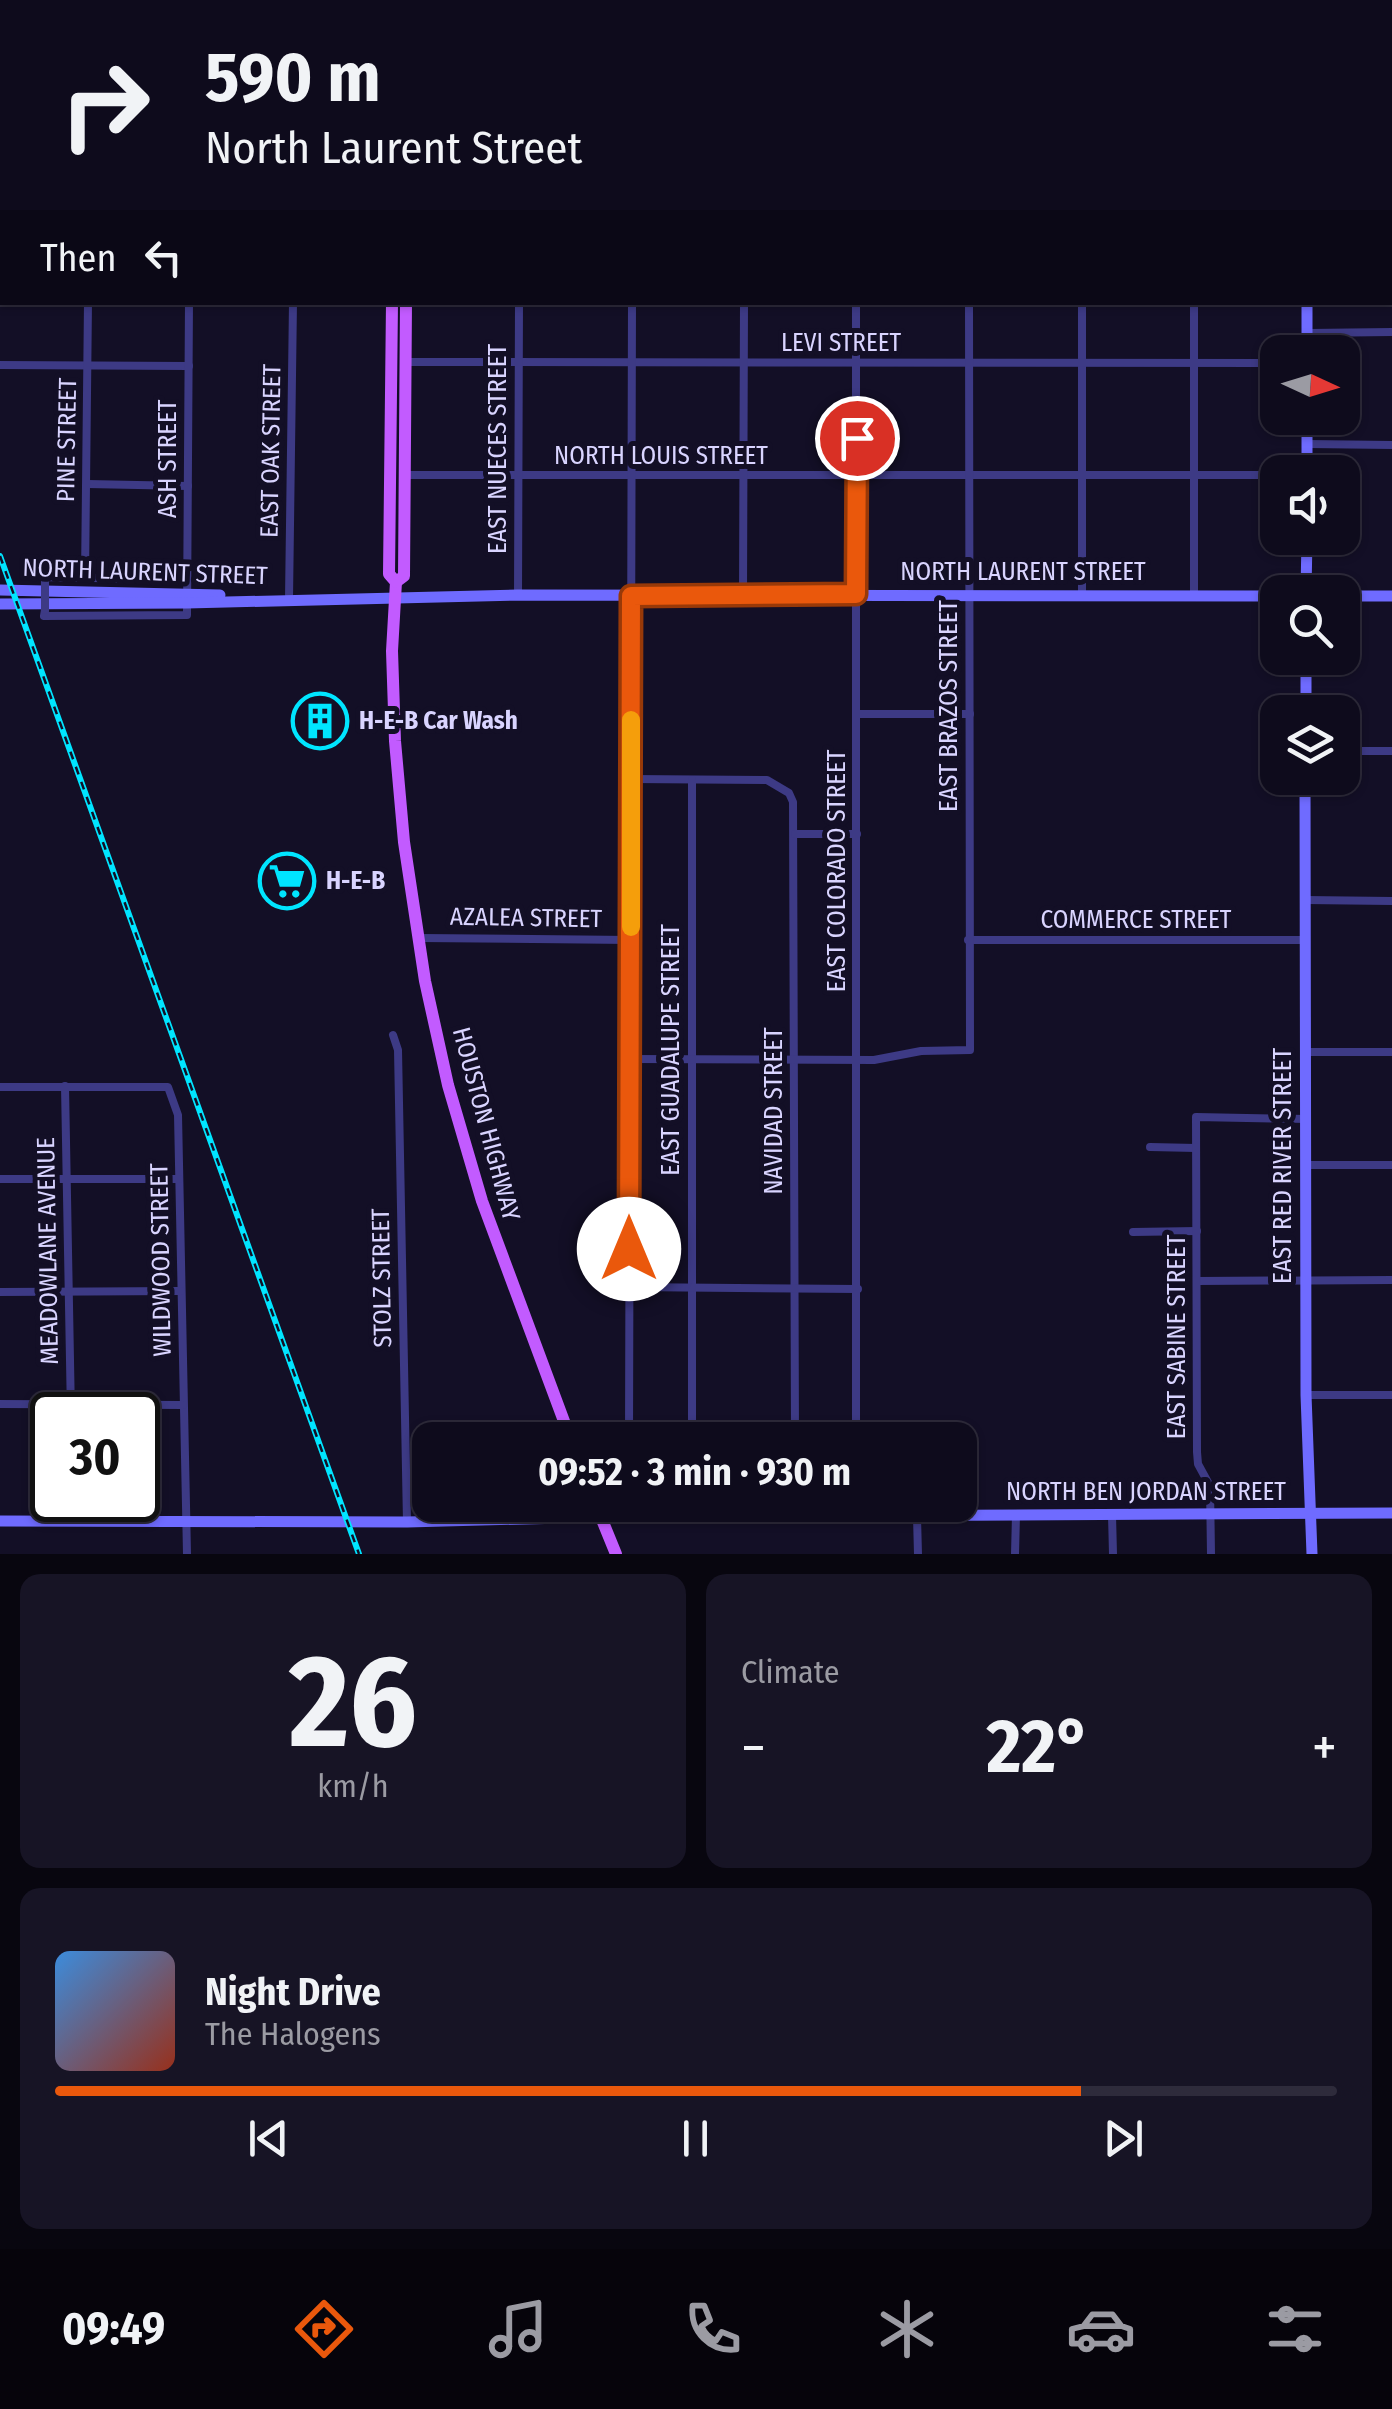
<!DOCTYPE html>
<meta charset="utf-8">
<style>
:root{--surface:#0e0b1c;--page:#171425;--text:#f1f3f6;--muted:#9b9ba3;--line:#2e2b3b;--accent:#ea580c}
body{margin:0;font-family:"Fira Sans Condensed",sans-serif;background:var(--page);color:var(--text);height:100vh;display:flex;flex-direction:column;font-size:38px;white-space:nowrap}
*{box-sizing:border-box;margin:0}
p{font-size:32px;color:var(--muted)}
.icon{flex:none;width:55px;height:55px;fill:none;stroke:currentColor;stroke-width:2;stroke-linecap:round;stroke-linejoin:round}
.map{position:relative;height:1554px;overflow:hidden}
.panel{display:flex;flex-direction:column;gap:20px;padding:20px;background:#08060f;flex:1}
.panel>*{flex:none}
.hud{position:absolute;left:0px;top:0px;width:1392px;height:305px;box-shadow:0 2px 8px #0004,0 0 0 2px var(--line);background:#0e0b1c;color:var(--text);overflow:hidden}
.needle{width:65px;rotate:94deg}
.tools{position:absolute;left:1260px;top:335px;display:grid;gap:20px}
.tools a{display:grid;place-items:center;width:100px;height:100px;border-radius:20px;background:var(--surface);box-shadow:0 2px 8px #0004,0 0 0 2px var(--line);font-size:50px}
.speed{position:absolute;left:30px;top:1392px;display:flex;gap:20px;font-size:50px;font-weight:700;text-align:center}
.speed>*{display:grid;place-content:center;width:130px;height:130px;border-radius:50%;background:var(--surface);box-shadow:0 2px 8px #0004,0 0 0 2px var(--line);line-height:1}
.speed .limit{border:5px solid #111;border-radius:15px;background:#fff;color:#111}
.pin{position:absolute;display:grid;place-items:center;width:85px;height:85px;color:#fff;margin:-42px;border:5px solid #fff;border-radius:50%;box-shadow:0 2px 10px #0007}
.me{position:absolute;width:110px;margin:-55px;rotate:0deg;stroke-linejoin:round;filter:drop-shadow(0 0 8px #0008)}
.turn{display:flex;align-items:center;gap:35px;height:210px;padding:0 40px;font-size:45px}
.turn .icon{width:130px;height:130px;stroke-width:2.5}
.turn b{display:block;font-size:70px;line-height:85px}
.then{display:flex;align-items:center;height:95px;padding:0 40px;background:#0003;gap:20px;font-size:38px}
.big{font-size:75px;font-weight:700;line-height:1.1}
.panel .tile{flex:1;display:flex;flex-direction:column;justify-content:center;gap:15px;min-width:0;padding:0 35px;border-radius:20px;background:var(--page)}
.panel .dial{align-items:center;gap:0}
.dial b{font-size:130px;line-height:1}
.song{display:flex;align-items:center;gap:30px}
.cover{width:120px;height:120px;border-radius:15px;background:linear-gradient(135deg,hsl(210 70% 55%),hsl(10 70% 35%))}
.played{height:10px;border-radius:5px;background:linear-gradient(90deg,var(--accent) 80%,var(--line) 80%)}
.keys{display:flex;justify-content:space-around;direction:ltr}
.heat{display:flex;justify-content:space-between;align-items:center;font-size:55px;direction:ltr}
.panel .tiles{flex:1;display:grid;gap:20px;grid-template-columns:1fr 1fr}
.tile:last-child{grid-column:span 2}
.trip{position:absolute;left:412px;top:1422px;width:565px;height:100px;border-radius:20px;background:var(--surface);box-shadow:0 2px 8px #0004,0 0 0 2px var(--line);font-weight:700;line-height:100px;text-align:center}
.menu{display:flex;height:160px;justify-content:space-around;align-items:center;background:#06040b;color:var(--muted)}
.menu .icon{width:70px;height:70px}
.menu .current{color:var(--accent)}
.menu b{font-size:45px;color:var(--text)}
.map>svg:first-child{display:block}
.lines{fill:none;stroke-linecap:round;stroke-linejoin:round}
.street{stroke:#3d3a85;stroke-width:8}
.secondary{stroke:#6f6bff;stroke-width:11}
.primary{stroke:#c25bff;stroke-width:12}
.rail-casing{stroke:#00e5ff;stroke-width:6}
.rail{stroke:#130f26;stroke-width:2.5;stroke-dasharray:8;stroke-linecap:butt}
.street-bridge{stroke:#3d3a85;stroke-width:8}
.route-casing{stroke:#983908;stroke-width:25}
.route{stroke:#ea580c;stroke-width:18}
.slow{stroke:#f59e0b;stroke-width:18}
.labels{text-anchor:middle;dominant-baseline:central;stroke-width:10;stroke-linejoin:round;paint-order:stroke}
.street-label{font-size:25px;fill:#d9d4ff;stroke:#130f26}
.poi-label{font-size:25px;font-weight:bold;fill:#d9d4ff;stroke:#130f26;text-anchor:start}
</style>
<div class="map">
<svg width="1392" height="1554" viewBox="0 0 1392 1554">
<rect width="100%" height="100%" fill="#130f26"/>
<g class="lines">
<g class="street">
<polyline points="330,0 330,2"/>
<polyline points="105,2 105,0"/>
<polyline points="218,2 218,0"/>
<polyline points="519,2 519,0"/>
<polyline points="633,2 633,0"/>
<polyline points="744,2 744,0"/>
<polyline points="857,2 857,0"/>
<polyline points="971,2 971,0"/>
<polyline points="1083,2 1083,0"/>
<polyline points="1196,2 1196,0"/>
<polyline points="0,24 2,24"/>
<polyline points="1390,53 1392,53"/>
<polyline points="0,137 2,137"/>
<polyline points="1390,221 1392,221"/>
<polyline points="0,252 2,252"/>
<polyline points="1082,302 1082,595"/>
<polyline points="1307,333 1392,332"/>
<polyline points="406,362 1278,363"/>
<polyline points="0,365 189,366"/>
<polyline points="1307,444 1392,445"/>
<polyline points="405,475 1278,475"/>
<polyline points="87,484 188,486"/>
<polyline points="85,578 88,302"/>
<polyline points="45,584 45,577 187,580"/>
<polyline points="518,595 519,302"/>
<polyline points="743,595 744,302"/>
<polyline points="1194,596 1194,302"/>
<polyline points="289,599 293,302"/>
<polyline points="45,610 44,616 187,615 189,302"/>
<polyline points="856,714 970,714"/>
<polyline points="1342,751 1392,751"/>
<polyline points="631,779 767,780 789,793 793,802 795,1440"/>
<polyline points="692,780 692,1440"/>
<polyline points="795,834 857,834"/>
<polyline points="1305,900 1392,901"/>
<polyline points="420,938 631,940"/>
<polyline points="968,940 1305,940"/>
<polyline points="393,1035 398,1050 407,1522"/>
<polyline points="1305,1052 1392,1052"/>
<polyline points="631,1059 874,1060 921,1051 970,1050 969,302"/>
<polyline points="65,1086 71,1415"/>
<polyline points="0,1087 168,1087 178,1115 187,1554"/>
<polyline points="1150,1147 1196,1148"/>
<polyline points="1305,1165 1392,1165"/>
<polyline points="0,1179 179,1179"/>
<polyline points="1133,1232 1197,1231"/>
<polyline points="1197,1281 1392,1280"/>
<polyline points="629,1287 858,1289"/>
<polyline points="0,1292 181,1291"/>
<polyline points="1306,1395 1392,1395"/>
<polyline points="0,1404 183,1405"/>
<polyline points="629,1440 632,302"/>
<polyline points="856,1440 856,302"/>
<polyline points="72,1500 73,1521"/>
<polyline points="1112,1515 1113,1554"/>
<polyline points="917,1517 918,1554"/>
<polyline points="1015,1554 1016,1515"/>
<polyline points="1211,1554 1210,1486 1198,1464 1197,1452 1196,1117 1306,1119"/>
</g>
<g class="secondary">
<polyline points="1308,2 1308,0"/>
<polyline points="1307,352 1307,302"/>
<polyline points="1307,418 1307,472"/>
<polyline points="0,590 220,595"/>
<polyline points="1306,592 1307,538"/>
<polyline points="1342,596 1392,596"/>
<polyline points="0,604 187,603 518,595 1278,596"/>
<polyline points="1306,712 1306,658"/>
<polyline points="1305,778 1306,1395 1312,1554"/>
<polyline points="0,1521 407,1522 600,1517 1392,1513"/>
</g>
<g class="primary">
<polyline points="394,2 394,0"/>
<polyline points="408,2 408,0"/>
<polyline points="392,302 389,574 396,582 392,651 395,741 404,842 425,981 448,1085 482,1201 571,1440"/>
<polyline points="396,582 404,576 406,302"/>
<polyline points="596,1505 616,1554"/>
</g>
<g class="rail-casing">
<polyline id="rail" points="0,556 359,1554"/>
</g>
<use href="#rail" class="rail"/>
<polyline class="street-bridge" points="45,610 45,584"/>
</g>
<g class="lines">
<g class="route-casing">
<polyline id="route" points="629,1249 631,596 856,594 857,438"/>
</g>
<use href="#route" class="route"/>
<polyline class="slow" points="631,927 631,720"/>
</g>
<defs>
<g id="building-ring" transform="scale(2.875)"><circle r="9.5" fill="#130f26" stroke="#00e5ff" stroke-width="1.5"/><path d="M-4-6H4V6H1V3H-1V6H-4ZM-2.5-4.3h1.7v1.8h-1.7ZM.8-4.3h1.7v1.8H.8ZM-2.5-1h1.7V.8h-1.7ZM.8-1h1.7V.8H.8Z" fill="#00e5ff"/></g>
<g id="supermarket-ring" transform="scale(2.875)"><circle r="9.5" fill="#130f26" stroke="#00e5ff" stroke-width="1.5"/><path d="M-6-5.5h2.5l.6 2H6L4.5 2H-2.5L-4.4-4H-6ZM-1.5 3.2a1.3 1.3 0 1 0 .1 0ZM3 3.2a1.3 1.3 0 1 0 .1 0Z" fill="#00e5ff"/></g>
</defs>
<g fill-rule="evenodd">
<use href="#building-ring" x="320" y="721"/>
<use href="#supermarket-ring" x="287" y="881"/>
</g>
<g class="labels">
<g class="street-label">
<text x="841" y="343">LEVI STREET</text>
<text transform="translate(67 440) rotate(-89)">PINE STREET</text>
<text transform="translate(498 449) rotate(-90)">EAST NUECES STREET</text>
<text transform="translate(271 451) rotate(-89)">EAST OAK STREET</text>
<text x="661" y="456">NORTH LOUIS STREET</text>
<text transform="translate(168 459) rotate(-90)">ASH STREET</text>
<text transform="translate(145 572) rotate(2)">NORTH LAURENT STREET</text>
<text x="1023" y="572">NORTH LAURENT STREET</text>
<text transform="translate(949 706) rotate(-90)">EAST BRAZOS STREET</text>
<text transform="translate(837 871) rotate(-90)">EAST COLORADO STREET</text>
<text transform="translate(526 918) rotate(1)">AZALEA STREET</text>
<text x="1136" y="920">COMMERCE STREET</text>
<text transform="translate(671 1050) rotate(-90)">EAST GUADALUPE STREET</text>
<text transform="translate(774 1111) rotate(-90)">NAVIDAD STREET</text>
<text transform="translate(486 1124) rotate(75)">HOUSTON HIGHWAY</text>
<text transform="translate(1283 1166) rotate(-90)">EAST RED RIVER STREET</text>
<text transform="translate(48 1251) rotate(-91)">MEADOWLANE AVENUE</text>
<text transform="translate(161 1260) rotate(-91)">WILDWOOD STREET</text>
<text transform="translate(382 1278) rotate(-91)">STOLZ STREET</text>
<text transform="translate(1177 1337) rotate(-90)">EAST SABINE STREET</text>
<text x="1146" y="1492">NORTH BEN JORDAN STREET</text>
</g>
<g class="poi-label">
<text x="359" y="721">H-E-B Car Wash</text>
<text x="326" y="881">H-E-B</text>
</g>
</g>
</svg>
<div class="tools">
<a><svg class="needle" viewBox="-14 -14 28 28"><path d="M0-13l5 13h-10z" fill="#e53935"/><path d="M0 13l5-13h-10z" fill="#9b9ba3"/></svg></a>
<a><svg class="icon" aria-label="sound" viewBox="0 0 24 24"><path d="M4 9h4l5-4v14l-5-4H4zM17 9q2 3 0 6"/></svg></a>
<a><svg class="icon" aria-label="search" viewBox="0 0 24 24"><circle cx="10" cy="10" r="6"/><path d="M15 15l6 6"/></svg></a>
<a><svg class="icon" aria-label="layers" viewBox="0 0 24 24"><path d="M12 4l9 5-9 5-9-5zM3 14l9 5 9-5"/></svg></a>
</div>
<div class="speed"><div class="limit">30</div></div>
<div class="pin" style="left:857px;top:438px;background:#d93025"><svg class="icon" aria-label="arrive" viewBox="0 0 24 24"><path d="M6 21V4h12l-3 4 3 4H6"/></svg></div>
<svg class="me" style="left:629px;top:1249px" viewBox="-20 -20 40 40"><circle r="19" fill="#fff"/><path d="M0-13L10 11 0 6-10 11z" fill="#ea580c"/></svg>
<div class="trip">09:52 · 3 min · 930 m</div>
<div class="hud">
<div class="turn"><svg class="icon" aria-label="right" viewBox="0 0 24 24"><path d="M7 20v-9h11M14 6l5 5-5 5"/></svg><div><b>590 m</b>North Laurent Street</div></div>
<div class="then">Then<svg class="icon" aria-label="left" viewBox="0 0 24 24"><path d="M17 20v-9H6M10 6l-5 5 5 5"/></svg></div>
</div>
</div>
<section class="panel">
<div class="tiles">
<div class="tile dial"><b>26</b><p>km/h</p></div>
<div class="tile"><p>Climate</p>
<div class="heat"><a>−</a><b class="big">22°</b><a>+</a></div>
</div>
<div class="tile">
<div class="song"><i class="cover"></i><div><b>Night Drive</b><p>The Halogens</p></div></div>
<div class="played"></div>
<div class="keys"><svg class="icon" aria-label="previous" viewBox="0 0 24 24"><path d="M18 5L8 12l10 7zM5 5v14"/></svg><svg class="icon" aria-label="pause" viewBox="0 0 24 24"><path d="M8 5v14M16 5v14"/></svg><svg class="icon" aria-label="next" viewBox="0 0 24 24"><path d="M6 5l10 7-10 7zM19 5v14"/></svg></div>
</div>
</div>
</section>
<nav class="menu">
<b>09:49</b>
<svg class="icon current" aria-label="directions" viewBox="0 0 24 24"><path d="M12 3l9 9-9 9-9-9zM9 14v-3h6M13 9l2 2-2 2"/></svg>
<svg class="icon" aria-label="music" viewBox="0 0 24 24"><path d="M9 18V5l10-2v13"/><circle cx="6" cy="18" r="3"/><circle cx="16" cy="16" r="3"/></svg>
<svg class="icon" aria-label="phone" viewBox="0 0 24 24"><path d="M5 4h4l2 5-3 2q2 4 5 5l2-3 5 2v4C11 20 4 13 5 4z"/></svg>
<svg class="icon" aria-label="climate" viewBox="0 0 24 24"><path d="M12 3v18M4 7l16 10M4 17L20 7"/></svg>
<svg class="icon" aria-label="car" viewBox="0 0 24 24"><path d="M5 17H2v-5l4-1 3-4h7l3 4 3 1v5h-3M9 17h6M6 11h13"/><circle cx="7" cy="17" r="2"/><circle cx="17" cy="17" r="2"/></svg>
<svg class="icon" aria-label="filters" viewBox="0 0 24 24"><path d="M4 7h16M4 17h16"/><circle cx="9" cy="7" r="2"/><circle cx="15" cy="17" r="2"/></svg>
</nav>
